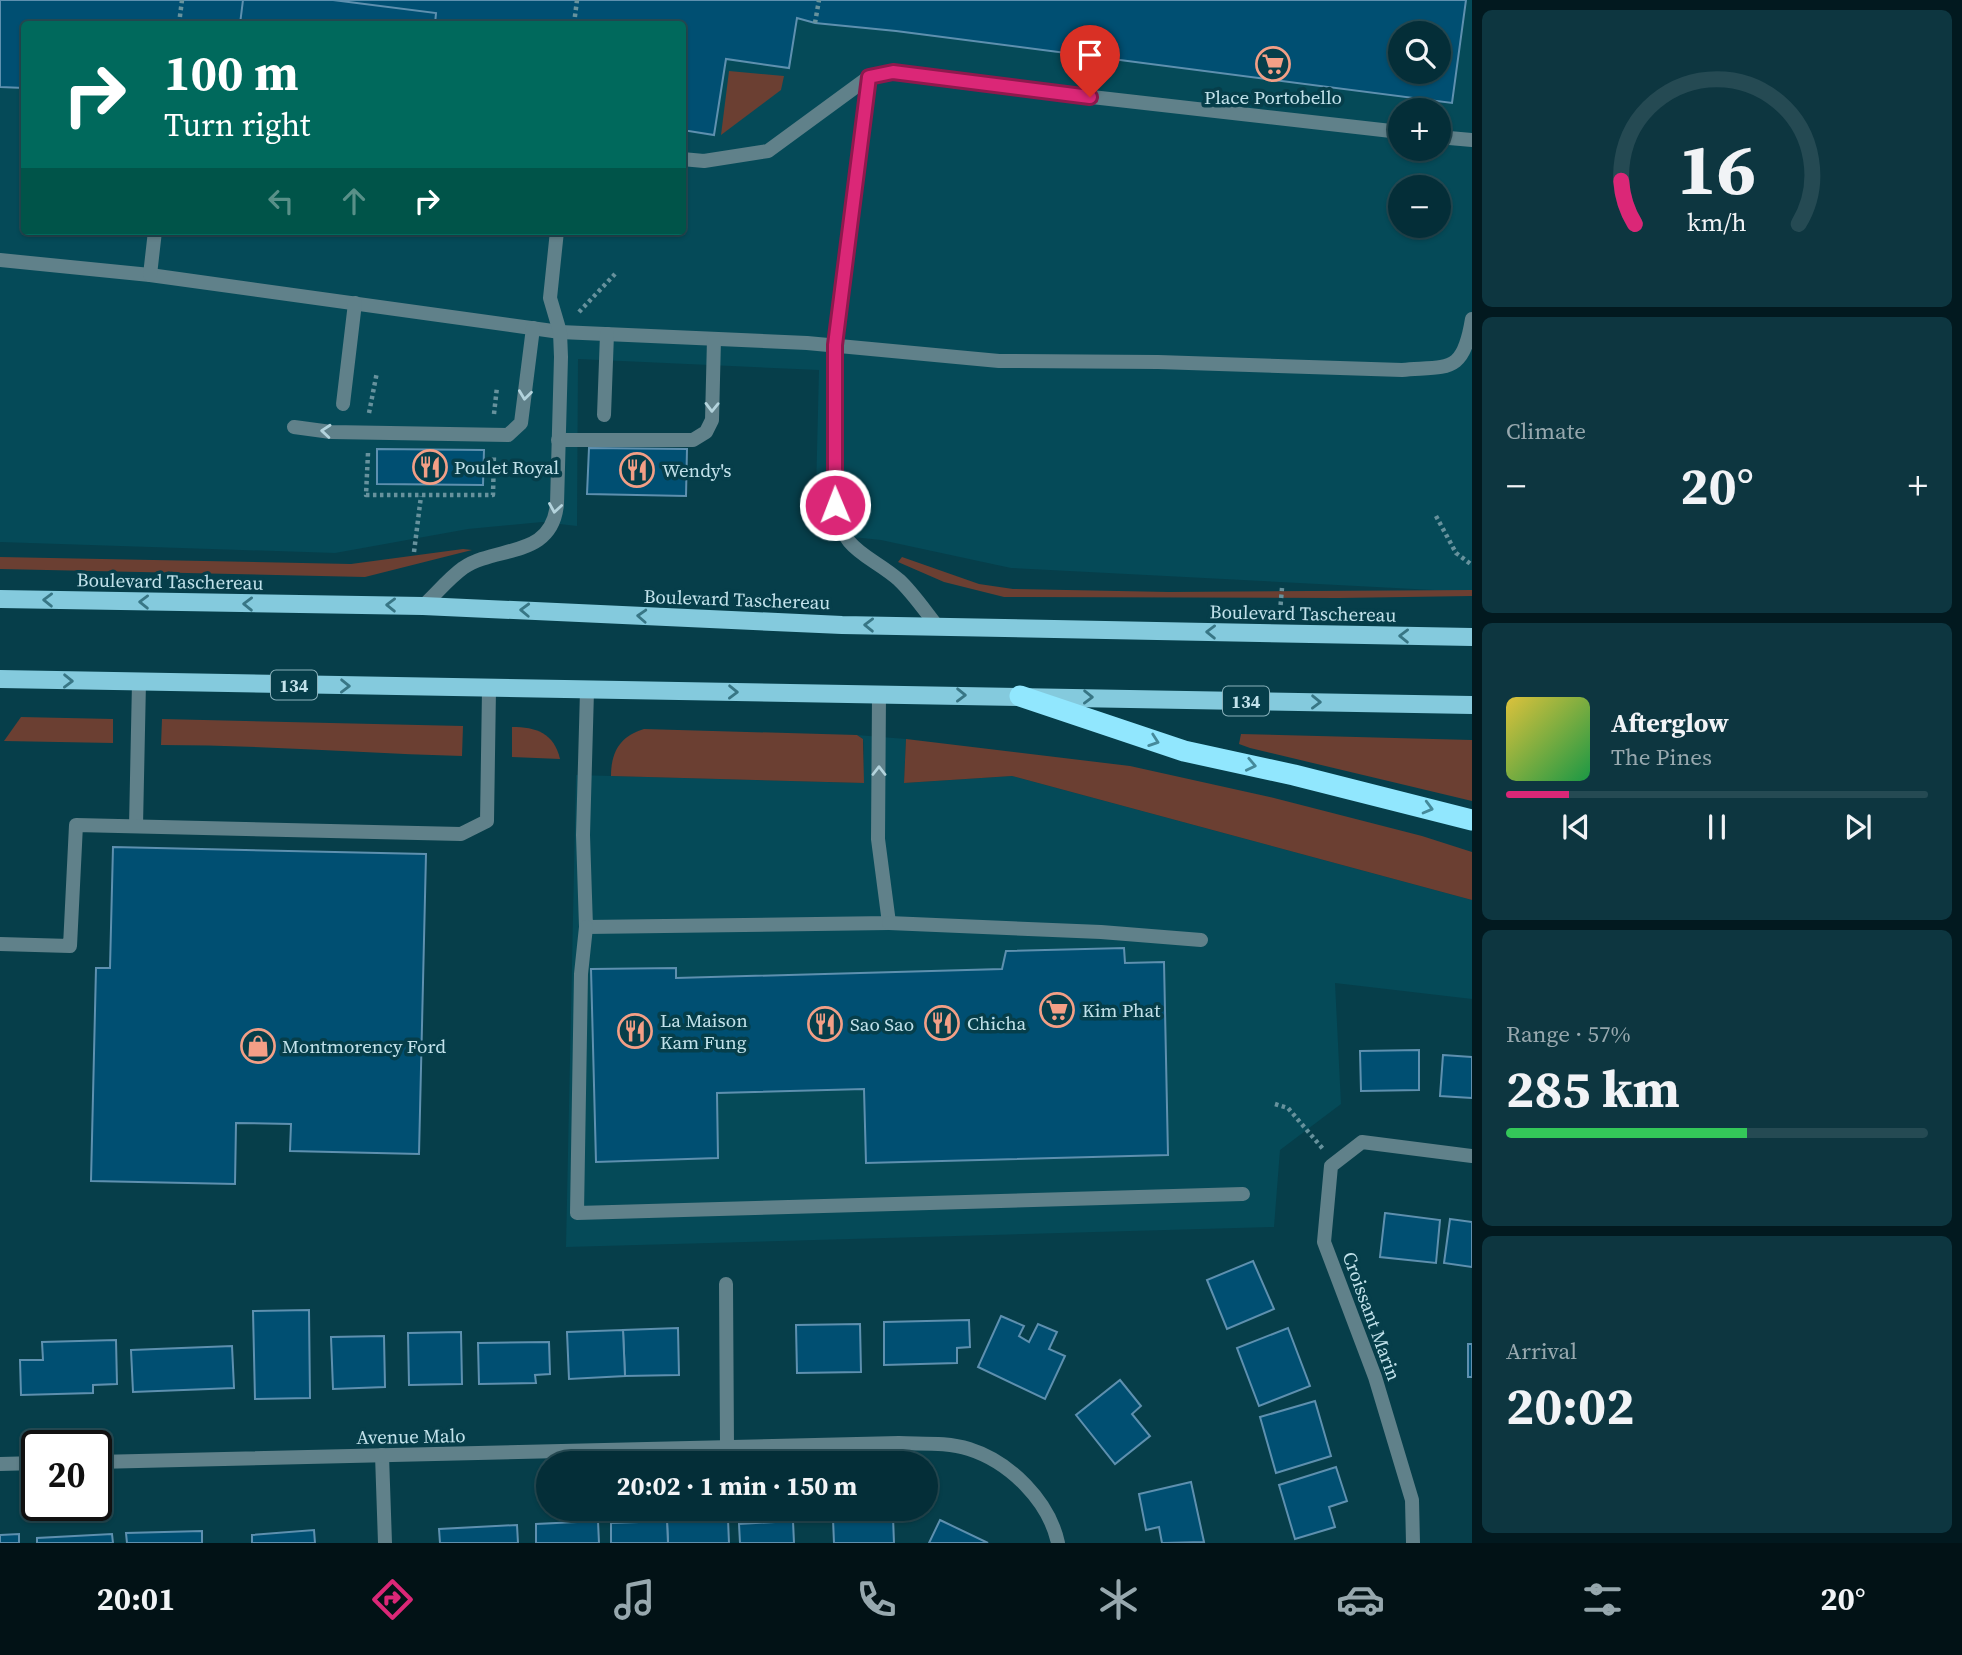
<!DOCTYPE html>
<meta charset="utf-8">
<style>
:root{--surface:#042e38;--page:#0d3640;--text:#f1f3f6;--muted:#97a8ae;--line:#254a53;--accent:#db2777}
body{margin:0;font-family:"Source Serif 4",serif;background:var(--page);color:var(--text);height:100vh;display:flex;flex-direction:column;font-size:26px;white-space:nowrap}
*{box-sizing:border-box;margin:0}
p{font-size:23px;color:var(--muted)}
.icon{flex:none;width:38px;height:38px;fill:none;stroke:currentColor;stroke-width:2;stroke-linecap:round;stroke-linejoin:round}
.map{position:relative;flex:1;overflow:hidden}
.drawer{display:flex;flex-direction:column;gap:10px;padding:10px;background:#02191f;width:490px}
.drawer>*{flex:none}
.top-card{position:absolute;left:21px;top:21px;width:665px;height:214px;border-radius:7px;box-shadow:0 2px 5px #0004,0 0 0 2px var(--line);background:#00695c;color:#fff;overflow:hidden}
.buttons{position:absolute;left:1388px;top:21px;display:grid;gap:14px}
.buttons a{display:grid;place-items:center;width:63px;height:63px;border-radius:50%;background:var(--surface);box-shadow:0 2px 5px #0004,0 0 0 2px var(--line);font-size:35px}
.speed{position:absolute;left:21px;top:1430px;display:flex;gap:14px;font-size:35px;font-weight:700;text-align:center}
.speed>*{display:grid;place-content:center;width:91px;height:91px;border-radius:50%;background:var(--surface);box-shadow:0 2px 5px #0004,0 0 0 2px var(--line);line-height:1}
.speed .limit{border:4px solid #111;border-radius:10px;background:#fff;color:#111}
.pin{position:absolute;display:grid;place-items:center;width:60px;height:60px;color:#fff;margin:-72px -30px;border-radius:50% 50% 50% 0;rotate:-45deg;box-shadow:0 0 7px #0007}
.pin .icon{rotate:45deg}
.me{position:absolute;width:77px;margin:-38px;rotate:359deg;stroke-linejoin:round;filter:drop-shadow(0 0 5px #0008)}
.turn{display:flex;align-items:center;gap:24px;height:147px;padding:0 28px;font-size:32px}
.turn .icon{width:91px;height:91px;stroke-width:2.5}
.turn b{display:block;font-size:49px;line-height:60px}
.lanes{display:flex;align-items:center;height:66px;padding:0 28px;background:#0003;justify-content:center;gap:35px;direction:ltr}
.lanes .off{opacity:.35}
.big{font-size:52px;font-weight:700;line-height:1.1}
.drawer .card{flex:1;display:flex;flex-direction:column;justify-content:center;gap:10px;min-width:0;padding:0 24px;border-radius:10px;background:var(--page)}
.drawer .dial{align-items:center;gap:0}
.dial svg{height:182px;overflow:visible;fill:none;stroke:var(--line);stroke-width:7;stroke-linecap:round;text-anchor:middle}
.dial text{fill:var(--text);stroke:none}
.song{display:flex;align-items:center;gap:21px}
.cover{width:84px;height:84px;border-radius:10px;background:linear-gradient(135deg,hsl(50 70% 55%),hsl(140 70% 35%))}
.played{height:7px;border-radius:4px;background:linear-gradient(90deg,var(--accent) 15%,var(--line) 15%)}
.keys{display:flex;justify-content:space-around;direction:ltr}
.heat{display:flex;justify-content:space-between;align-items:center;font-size:38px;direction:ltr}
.charge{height:10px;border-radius:5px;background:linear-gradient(90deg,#34c759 57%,var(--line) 0)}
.trip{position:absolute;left:536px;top:1451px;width:402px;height:70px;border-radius:35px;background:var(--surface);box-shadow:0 2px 5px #0004,0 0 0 2px var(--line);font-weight:700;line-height:70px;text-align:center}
.menu{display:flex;height:112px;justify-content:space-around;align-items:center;background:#021216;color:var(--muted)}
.menu .icon{width:49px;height:49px}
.menu .active{color:var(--accent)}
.menu b{font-size:32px;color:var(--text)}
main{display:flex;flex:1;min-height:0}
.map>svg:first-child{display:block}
.built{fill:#054a58;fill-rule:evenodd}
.green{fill:#6b3f32}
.building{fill:#004f72;stroke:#5e90af;stroke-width:2;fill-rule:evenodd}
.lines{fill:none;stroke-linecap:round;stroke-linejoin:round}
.path{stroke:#67929d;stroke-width:4.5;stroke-dasharray:3.5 3.5;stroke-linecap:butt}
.lane{stroke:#60818a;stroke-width:14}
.street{stroke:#60818a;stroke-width:14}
.primary{stroke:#84cadd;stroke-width:18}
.highway{stroke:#91e7fe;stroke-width:21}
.oneway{stroke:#b3d3dc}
.oneway2{stroke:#387685}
.oneway3{stroke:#458a9b}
.route-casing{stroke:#8e194d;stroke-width:18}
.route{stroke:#db2777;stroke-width:12}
.labels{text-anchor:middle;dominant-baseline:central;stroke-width:7;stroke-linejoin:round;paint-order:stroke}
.shield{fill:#063e4a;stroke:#8ab1bb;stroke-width:2}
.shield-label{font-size:18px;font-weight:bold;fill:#c2e2eb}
.poi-label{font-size:19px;fill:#c2e2eb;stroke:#063e4a;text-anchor:start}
.street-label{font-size:19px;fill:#c2e2eb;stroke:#063e4a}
</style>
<main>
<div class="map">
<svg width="1472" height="1543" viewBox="0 0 1472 1543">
<rect width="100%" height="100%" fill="#063e4a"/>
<g class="built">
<path d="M0,0H1472V592L1011,568L881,540L815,533L819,370L578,359L577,526L542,522L468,529L335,553L0,542ZM24,24H682V231H24ZM1400,33H1438V72H1400ZM1400,110H1438V149H1400ZM1400,187H1438V226H1400Z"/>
<polygon points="857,735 906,739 904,783 1012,776 1472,900 1472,999 1335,983 1341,1104 1280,1150 1274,1227 566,1247 576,775 863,783 864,747 863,739"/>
</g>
<g class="green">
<polygon points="729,71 784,76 781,90 721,135"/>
<polygon points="463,549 472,550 365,577 0,569 0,557 351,564"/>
<polygon points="902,557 979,584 1013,589 1169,592 1472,590 1472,596 1339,598 1004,597 944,582 898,562"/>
<polygon points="21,717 113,719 113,743 4,741"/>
<path d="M162,719L463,726L462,756C362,753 262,745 161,745Z"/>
<path d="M512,727C536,727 554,733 560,759L512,757Z"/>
<path d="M644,729L857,735L863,739L864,783L611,776C611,752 620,736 644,729Z"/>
<polygon points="1241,734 1472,740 1472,801 1250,748 1239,744"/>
<polygon points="906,739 1130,766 1274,798 1422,836 1472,852 1472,900 1012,776 904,783"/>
</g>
<g class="building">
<path d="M0,0H1466L1452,103L896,31L815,23L797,18L789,68L726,59L714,135L682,130V24H24V88L0,87ZM1400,33H1438V72H1400Z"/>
<polygon points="243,0 333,0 436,13 435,24 240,24"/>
<polygon points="589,448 687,449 686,496 587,494"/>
<polygon points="377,449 484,450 483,485 377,484"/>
<polygon points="113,847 426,854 419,1154 290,1151 291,1124 236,1123 235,1184 91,1181 96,968 110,968"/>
<polygon points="1124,948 1125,963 1164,962 1168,1155 866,1163 864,1089 717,1093 718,1158 596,1162 591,969 676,968 676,978 1002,969 1006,951"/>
<polygon points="1419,1050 1419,1090 1361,1091 1360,1051"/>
<polygon points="1443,1055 1472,1057 1472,1098 1440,1096"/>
<polygon points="1385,1213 1440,1220 1436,1263 1380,1257"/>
<polygon points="1450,1219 1472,1222 1472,1267 1444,1263"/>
<polygon points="1253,1261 1274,1309 1227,1329 1207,1280"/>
<polygon points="309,1310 310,1398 255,1399 253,1311"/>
<polygon points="1001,1316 1024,1326 1019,1336 1029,1342 1038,1324 1057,1332 1049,1349 1065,1356 1045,1399 978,1367"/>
<polygon points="969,1320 970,1347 957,1348 957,1363 884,1365 884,1322"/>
<polygon points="860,1324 861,1372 797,1373 796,1325"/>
<polygon points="678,1328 679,1375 625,1376 623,1330"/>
<polygon points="1288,1328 1310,1386 1259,1406 1237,1348"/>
<polygon points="623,1330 625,1376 569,1379 567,1332"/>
<polygon points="461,1332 462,1384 409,1385 408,1333"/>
<polygon points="384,1336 385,1387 333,1389 331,1337"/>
<polygon points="116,1340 117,1384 93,1385 93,1393 21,1395 20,1360 43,1360 42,1342"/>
<polygon points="549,1342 550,1374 535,1375 536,1383 479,1384 478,1343"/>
<rect x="1468" y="1344" width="4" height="33"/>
<polygon points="232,1346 234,1388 133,1392 131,1350"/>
<polygon points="1120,1380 1141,1406 1132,1414 1150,1436 1115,1464 1076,1415"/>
<polygon points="1315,1401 1331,1456 1276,1473 1260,1417"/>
<polygon points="1336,1467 1347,1501 1329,1507 1335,1527 1295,1539 1279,1485"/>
<polygon points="1191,1482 1204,1542 1162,1543 1159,1527 1146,1530 1139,1494"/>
<polygon points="893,1517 894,1543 834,1543 833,1519"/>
<polygon points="728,1519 729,1543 668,1543 667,1521"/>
<polygon points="940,1520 988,1543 929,1543"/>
<polygon points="598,1521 599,1543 536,1543 536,1524"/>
<polygon points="667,1521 668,1543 611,1543 611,1523"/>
<polygon points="793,1521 794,1543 740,1543 739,1524"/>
<polygon points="517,1525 518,1543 440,1543 439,1529"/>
<polygon points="314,1530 315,1543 252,1543 252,1535"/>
<polygon points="202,1531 202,1543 127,1543 126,1533"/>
<polygon points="19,1534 19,1543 0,1543 0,1535"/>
<polygon points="112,1534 113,1543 37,1543 37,1538"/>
</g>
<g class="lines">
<g class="path">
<polyline points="815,23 819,0"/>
<polyline points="179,24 182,0"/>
<polyline points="574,24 577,0"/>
<polyline points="579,312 615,274"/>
<polyline points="369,413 377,372"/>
<polyline points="494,414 497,387"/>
<polyline points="368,453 366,495 493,495 494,454"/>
<polyline points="1436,516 1456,553 1472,565"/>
<polyline points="414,552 421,496"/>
<polyline points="1280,612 1282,588"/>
<polyline points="1275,1104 1288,1108 1323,1149"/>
</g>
<g class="lane">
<path d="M869,77L835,346V505C841,552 869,554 899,580C913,593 925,611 937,626"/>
<polyline points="1438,137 1472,140"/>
<polyline points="682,159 704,161 768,151 869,77 893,72 960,82 1400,132"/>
<path d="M0,260L150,275L560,332L807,343L999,361L1158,362L1402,370C1450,366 1463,374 1472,319"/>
<polyline points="150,275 155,231"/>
<polyline points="343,404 355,303"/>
<polyline points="604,415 607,334"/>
<polyline points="294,427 331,432 508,435 521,423 533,328"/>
<polyline points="558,440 693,440 706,432 712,420 714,339"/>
<path d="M423,606C436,594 449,578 463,568C497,545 552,559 557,504L561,357L560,332L550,298L557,231"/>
<polyline points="587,691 583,835 586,927 889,923 878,839 879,694"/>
<polyline points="136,826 139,682"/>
<polyline points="889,923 1101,932 1201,940"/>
<polyline points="586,927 581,974 577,1213 1243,1194"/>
<polyline points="0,944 70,946 76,825 461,834 487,821 489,689"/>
</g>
<g class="street">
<polyline points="726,1284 727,1447"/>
<polyline points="382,1455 385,1543"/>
<path d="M96,1462L899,1443C922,1444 947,1442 969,1449C1010,1462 1049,1501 1058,1543"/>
<polyline points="0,1464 37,1463"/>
<polyline points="1413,1543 1412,1500 1375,1377 1324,1242 1331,1166 1362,1142 1472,1156"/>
</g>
<g class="primary">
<polyline points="0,599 423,606 842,625 1472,637"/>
<polyline points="0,679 1472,705"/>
</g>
<polyline class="highway" points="1020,696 1184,751 1294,775 1472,820"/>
</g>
<defs><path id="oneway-chevron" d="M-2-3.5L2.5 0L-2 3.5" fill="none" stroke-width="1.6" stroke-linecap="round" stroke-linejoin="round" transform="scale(1.75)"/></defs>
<g class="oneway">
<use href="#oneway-chevron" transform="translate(525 395) rotate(97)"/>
<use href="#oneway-chevron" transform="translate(712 407) rotate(91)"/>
<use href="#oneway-chevron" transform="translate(326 431) rotate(-175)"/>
<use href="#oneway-chevron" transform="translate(555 508) rotate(99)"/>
<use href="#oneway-chevron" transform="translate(879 771) rotate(-90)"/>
</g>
<g class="oneway2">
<use href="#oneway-chevron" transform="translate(48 600) rotate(-179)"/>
<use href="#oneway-chevron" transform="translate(144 602) rotate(-179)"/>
<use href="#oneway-chevron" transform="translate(248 604) rotate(-179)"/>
<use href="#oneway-chevron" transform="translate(391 605) rotate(-179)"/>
<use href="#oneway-chevron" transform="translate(525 610) rotate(-178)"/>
<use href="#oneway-chevron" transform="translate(642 616) rotate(-177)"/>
<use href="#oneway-chevron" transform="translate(869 625) rotate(-179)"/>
<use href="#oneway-chevron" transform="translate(1211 632) rotate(-179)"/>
<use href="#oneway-chevron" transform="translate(1404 636) rotate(-179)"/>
<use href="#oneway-chevron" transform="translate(68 681) rotate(1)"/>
<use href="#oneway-chevron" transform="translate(345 686) rotate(1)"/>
<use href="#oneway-chevron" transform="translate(733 692) rotate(1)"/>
<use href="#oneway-chevron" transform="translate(961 695) rotate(1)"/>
<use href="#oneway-chevron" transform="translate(1088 697) rotate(1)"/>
<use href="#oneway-chevron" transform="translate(1316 702) rotate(1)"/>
</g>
<g class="oneway3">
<use href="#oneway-chevron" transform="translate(1154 741) rotate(19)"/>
<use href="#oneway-chevron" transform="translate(1251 765) rotate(12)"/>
<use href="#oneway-chevron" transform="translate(1428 808) rotate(15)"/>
</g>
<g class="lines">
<g class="route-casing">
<polyline id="route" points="835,505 835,345 869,77 893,72 1090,97"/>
</g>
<use href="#route" class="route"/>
</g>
<defs>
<g id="supermarket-ring" transform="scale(1.75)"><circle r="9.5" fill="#063e4a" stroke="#f39f86" stroke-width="1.5"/><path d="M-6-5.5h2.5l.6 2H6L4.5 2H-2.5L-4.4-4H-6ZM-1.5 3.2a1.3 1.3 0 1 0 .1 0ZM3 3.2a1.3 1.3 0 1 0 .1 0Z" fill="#f39f86"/></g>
<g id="restaurant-ring" transform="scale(1.75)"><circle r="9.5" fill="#063e4a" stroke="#f39f86" stroke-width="1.5"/><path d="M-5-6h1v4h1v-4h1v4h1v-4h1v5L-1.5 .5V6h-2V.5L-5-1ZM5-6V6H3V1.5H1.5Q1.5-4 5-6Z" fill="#f39f86"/></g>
<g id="shop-ring" transform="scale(1.75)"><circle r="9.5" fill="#063e4a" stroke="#f39f86" stroke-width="1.5"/><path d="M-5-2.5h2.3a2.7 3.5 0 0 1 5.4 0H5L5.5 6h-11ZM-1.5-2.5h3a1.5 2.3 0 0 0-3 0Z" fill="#f39f86"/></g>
</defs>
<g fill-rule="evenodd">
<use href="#supermarket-ring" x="1273" y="64"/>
<use href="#restaurant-ring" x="430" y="467"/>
<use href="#restaurant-ring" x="637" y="470"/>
<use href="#supermarket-ring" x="1057" y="1010"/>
<use href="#restaurant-ring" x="942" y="1023"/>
<use href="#restaurant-ring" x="825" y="1024"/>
<use href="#restaurant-ring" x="635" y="1031"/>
<use href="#shop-ring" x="258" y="1046"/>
</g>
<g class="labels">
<g class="shield">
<rect x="271" y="670.5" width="46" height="29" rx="5"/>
<rect x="1223" y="686.5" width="46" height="29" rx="5"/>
</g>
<g class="shield-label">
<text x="294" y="685">134</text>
<text x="1246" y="701">134</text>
</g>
<g class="poi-label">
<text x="1273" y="97" text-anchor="middle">Place Portobello</text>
<text x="454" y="467">Poulet Royal</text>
<text x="662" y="470">Wendy's</text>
<text x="1082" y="1010">Kim Phat</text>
<text x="660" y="1020">La Maison<tspan x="660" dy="22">Kam Fung</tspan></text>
<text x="967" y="1023">Chicha</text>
<text x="850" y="1024">Sao Sao</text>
<text x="282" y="1046">Montmorency Ford</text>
</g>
<g class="street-label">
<text transform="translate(170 581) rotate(1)">Boulevard Taschereau</text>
<text transform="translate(737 599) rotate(2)">Boulevard Taschereau</text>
<text transform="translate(1303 613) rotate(1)">Boulevard Taschereau</text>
<text transform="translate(1372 1316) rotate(70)">Croissant Marin</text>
<text transform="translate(411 1436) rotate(-1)">Avenue Malo</text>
</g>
</g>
</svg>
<div class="buttons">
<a><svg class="icon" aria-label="search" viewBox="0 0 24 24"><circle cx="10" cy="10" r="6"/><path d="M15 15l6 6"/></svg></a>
<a>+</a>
<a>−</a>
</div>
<div class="speed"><div class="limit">20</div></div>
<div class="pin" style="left:1090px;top:97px;background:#d93025"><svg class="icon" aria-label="arrive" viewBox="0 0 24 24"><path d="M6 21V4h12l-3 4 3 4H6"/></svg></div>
<svg class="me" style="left:835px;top:505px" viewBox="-20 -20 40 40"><circle r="17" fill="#db2777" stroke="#fff" stroke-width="3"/><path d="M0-11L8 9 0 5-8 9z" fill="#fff"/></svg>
<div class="trip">20:02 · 1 min · 150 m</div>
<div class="top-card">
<div class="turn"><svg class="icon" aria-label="right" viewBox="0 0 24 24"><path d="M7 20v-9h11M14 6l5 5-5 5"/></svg><div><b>100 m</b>Turn right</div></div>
<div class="lanes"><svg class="icon off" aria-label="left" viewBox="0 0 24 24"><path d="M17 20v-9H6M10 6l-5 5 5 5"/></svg><svg class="icon off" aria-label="ahead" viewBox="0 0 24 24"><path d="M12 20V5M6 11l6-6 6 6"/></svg><svg class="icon" aria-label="right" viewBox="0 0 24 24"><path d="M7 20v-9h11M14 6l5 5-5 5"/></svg></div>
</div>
</div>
<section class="drawer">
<div class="card dial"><svg viewBox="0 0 100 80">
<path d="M14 69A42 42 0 1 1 86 69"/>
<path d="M14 69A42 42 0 0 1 8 50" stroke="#db2777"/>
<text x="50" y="56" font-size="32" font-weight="700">16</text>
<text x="50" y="72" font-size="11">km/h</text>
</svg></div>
<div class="card"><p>Climate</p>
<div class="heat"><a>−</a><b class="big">20°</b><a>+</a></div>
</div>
<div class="card">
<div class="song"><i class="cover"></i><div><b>Afterglow</b><p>The Pines</p></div></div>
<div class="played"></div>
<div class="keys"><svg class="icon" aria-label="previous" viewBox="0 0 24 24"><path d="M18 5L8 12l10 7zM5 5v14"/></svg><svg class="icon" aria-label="pause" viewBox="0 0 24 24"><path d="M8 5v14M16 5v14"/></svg><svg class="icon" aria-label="next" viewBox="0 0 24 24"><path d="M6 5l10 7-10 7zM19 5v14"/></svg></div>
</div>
<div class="card"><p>Range · 57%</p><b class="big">285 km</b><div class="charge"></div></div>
<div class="card"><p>Arrival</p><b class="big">20:02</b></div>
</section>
</main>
<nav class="menu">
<b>20:01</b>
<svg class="icon active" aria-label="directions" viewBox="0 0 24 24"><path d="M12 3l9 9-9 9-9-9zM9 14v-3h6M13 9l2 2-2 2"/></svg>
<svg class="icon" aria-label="music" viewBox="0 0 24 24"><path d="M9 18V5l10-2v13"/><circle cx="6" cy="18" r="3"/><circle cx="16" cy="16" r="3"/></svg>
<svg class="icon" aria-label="phone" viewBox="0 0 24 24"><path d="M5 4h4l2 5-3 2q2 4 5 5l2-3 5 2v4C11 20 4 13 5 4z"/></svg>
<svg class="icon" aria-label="climate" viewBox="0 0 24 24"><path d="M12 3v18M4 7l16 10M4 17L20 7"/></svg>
<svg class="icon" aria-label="car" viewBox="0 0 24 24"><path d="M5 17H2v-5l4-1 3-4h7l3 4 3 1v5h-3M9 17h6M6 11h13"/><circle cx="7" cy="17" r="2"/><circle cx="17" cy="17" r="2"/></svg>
<svg class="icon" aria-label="filters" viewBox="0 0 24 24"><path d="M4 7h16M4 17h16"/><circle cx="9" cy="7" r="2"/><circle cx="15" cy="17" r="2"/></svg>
<b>20°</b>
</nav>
